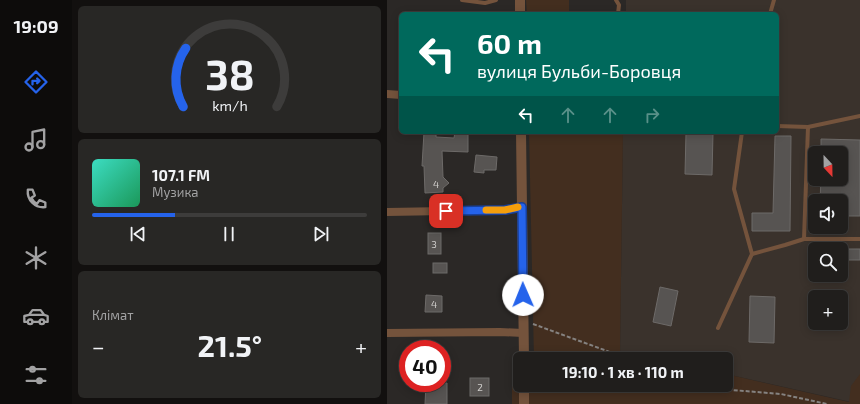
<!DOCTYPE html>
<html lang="uk">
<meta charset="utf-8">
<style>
:root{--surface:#201e1c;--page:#282725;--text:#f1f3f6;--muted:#a2a2a3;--line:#3d3c3b;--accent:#2563eb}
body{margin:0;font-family:"Exo 2",sans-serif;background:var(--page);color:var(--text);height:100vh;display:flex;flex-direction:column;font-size:15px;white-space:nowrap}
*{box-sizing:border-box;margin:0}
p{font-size:13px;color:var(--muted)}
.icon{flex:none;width:22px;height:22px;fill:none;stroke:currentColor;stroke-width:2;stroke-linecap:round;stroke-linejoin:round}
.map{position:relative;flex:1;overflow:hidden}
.side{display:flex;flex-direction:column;gap:6px;padding:6px;background:#12100f;width:315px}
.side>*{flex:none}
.hud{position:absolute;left:12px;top:12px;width:380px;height:122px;border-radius:6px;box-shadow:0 2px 10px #0003,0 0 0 1px var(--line);background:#00695c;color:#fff;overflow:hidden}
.needle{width:26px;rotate:158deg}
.fabs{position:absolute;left:421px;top:146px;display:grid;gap:8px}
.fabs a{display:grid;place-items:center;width:40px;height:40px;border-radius:6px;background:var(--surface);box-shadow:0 2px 10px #0003,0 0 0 1px var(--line);font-size:20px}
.speed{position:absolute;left:12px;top:340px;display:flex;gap:8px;font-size:20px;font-weight:700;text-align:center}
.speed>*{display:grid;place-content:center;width:52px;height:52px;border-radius:50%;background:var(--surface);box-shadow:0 2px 10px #0003,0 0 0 1px var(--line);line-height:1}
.speed .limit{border:6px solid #d22;background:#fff;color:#111}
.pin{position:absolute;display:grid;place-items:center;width:34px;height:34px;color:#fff;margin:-17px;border-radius:8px;box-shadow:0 2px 6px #0006}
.me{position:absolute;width:44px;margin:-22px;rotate:359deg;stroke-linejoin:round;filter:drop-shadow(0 0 3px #0008)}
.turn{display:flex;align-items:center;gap:14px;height:84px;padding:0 12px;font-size:18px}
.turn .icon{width:52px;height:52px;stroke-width:2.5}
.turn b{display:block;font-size:28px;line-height:34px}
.lanes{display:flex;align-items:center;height:38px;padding:0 12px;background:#0003;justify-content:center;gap:20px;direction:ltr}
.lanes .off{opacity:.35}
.big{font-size:30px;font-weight:700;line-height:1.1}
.side .tile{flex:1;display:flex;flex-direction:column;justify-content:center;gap:6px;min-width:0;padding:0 14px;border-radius:6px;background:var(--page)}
.side .dial{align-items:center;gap:0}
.dial svg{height:104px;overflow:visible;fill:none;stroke:var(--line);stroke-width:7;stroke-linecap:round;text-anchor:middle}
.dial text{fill:var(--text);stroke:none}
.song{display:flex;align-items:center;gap:12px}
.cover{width:48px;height:48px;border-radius:6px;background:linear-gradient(135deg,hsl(170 70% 55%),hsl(150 70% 35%))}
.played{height:4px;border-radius:2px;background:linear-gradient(90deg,var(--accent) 30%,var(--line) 30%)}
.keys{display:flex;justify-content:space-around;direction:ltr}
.heat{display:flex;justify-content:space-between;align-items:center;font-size:22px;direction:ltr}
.trip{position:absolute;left:126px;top:352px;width:220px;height:40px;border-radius:6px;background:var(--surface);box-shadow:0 2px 10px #0003,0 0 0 1px var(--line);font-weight:700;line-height:40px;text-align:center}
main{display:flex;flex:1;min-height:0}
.menu{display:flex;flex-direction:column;width:72px;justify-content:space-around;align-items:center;background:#0d0c0b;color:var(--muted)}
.menu .icon{width:28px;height:28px}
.menu .selected{color:var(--accent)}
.menu b{font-size:18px;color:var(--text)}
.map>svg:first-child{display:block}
.built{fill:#3a322c;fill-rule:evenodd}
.green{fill:#432e1f}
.building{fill:#575452;stroke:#6d6a68}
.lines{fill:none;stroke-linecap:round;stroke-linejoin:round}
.path{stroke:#858280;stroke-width:2;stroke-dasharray:4 2;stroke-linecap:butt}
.service{stroke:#74533c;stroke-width:4}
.minor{stroke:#74533c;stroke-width:8}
.tertiary{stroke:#74533c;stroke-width:10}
.route-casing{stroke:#184099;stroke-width:10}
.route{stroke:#2563eb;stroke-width:7}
.slow{stroke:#f59e0b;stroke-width:7}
.labels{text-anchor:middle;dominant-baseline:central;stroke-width:3;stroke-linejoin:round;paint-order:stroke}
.number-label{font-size:10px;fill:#ceccca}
</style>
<main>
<nav class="menu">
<b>19:09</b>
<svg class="icon selected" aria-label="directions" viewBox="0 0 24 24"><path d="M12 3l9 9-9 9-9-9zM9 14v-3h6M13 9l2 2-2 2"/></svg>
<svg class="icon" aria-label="music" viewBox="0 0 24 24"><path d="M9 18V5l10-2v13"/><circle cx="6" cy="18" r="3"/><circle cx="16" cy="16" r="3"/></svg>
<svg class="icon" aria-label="phone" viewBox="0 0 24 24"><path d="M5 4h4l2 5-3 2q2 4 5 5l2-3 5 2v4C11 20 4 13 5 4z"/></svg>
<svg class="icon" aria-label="climate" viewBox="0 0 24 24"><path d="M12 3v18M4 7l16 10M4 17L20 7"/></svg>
<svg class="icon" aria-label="car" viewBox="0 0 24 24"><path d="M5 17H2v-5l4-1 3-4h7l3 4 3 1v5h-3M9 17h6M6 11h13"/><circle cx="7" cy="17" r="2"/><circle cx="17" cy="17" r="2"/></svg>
<svg class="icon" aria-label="filters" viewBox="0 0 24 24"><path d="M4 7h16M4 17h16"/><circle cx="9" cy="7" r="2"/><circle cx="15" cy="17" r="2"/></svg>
</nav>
<section class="side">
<div class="tile dial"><svg viewBox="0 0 100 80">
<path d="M14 69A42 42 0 1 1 86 69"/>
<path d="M14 69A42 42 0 0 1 16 24" stroke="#2563eb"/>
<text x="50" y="56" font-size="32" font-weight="700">38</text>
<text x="50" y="72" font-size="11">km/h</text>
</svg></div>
<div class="tile">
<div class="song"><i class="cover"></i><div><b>107.1 FM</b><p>Музика</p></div></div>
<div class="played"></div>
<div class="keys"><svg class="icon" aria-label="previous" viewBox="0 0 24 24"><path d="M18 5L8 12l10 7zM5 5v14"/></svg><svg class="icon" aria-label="pause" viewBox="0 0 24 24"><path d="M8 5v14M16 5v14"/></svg><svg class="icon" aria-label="next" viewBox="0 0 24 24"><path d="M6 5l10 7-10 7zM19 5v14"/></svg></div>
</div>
<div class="tile"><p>Клімат</p>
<div class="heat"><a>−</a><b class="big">21.5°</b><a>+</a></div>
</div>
</section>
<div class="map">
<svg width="473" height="404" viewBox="0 0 473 404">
<rect width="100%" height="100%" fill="#2b2826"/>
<path class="built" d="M239,0H473V404L339,374V359H270L233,351L236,132H390V14H239ZM428,153H454V179H428ZM428,201H454V227H428ZM428,249H454V275H428ZM428,297H454V323H428Z"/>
<g class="green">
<polygon points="139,0 182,0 182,14 140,14"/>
<polygon points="142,132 236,132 233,351 270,359 147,359"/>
<polygon points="125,371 133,371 133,385 339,385 339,374 462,402 464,386 473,374 473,404 125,404"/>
</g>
<g class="building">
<polygon points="37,132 49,132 49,137 67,138 68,132 81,132 81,152 55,151 56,177 62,183 56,188 56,192 38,193 37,166 35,166"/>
<polygon points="299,133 326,133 325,175 298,174"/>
<polygon points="388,136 404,136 403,231 365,231 365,213 386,213"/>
<polygon points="434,139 473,140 473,216 454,216 454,201 433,201 434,179 454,179 454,153 434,153"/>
<polygon points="89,155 110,157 109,170 97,170 97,173 87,172"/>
<rect x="41" y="233" width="13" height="21"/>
<rect x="454" y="249" width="19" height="11"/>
<rect x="46" y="263" width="14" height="10"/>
<polygon points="273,287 291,291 284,326 266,322"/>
<polygon points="39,295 55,296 55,312 38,312"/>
<polygon points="363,296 388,297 387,343 362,342"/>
<rect x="83" y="378" width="19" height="18"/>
<polygon points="39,383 60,383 60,404 38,404"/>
</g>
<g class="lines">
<g class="path">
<polyline points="146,324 242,359"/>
<polyline points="336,385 345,390 394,394 440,404"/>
</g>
<g class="service">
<polyline points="75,0 98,3 109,0"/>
<polyline points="229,0 232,5 231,14"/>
<polyline points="383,14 387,0"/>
<polyline points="390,126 421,127"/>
<polyline points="417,239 421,127 473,116"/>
<polyline points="365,254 398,245 417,239 473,239"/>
<polyline points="331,328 365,254 347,189 355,132"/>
</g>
<g class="minor">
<polyline points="0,94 14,95"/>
<polyline points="0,212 118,210 135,207"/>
<polyline points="0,333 113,332 136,333"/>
</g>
<g class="tertiary">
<polyline points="133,0 133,14"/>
<polyline points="134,132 137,359"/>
<polyline points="137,385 137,404"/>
</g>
</g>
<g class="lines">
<g class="route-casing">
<polyline id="route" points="59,211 118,210 135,207 136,295"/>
</g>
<use href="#route" class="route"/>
<polyline class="slow" points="99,210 118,210 131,207"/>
</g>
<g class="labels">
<g class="number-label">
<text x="49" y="184">4</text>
<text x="47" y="244">3</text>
<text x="47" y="304">4</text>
<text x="93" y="387">2</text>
</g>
</g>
</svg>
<div class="fabs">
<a><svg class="needle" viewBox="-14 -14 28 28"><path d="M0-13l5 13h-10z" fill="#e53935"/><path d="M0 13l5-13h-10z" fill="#a2a2a3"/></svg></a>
<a><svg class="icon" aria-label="sound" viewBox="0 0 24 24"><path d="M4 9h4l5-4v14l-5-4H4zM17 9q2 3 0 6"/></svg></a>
<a><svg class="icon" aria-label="search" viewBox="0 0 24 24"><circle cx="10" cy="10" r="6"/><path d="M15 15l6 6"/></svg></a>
<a>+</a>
</div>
<div class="speed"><div class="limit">40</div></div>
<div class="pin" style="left:59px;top:211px;background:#d93025"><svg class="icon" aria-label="arrive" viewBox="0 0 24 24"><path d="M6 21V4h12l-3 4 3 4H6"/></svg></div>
<svg class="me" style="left:136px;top:295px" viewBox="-20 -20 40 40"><circle r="19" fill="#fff"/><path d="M0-13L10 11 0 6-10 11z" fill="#2563eb"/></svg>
<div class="trip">19:10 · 1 хв · 110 m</div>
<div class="hud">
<div class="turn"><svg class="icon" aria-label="left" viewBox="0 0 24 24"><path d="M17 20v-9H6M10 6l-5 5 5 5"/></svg><div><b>60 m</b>вулиця Бульби-Боровця</div></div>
<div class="lanes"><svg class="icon" aria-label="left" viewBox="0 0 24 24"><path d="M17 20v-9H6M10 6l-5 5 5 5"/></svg><svg class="icon off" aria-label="ahead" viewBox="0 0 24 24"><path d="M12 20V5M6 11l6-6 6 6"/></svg><svg class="icon off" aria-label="ahead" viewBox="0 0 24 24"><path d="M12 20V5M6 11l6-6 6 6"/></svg><svg class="icon off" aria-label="right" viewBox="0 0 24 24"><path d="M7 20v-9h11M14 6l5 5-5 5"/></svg></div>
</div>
</div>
</main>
